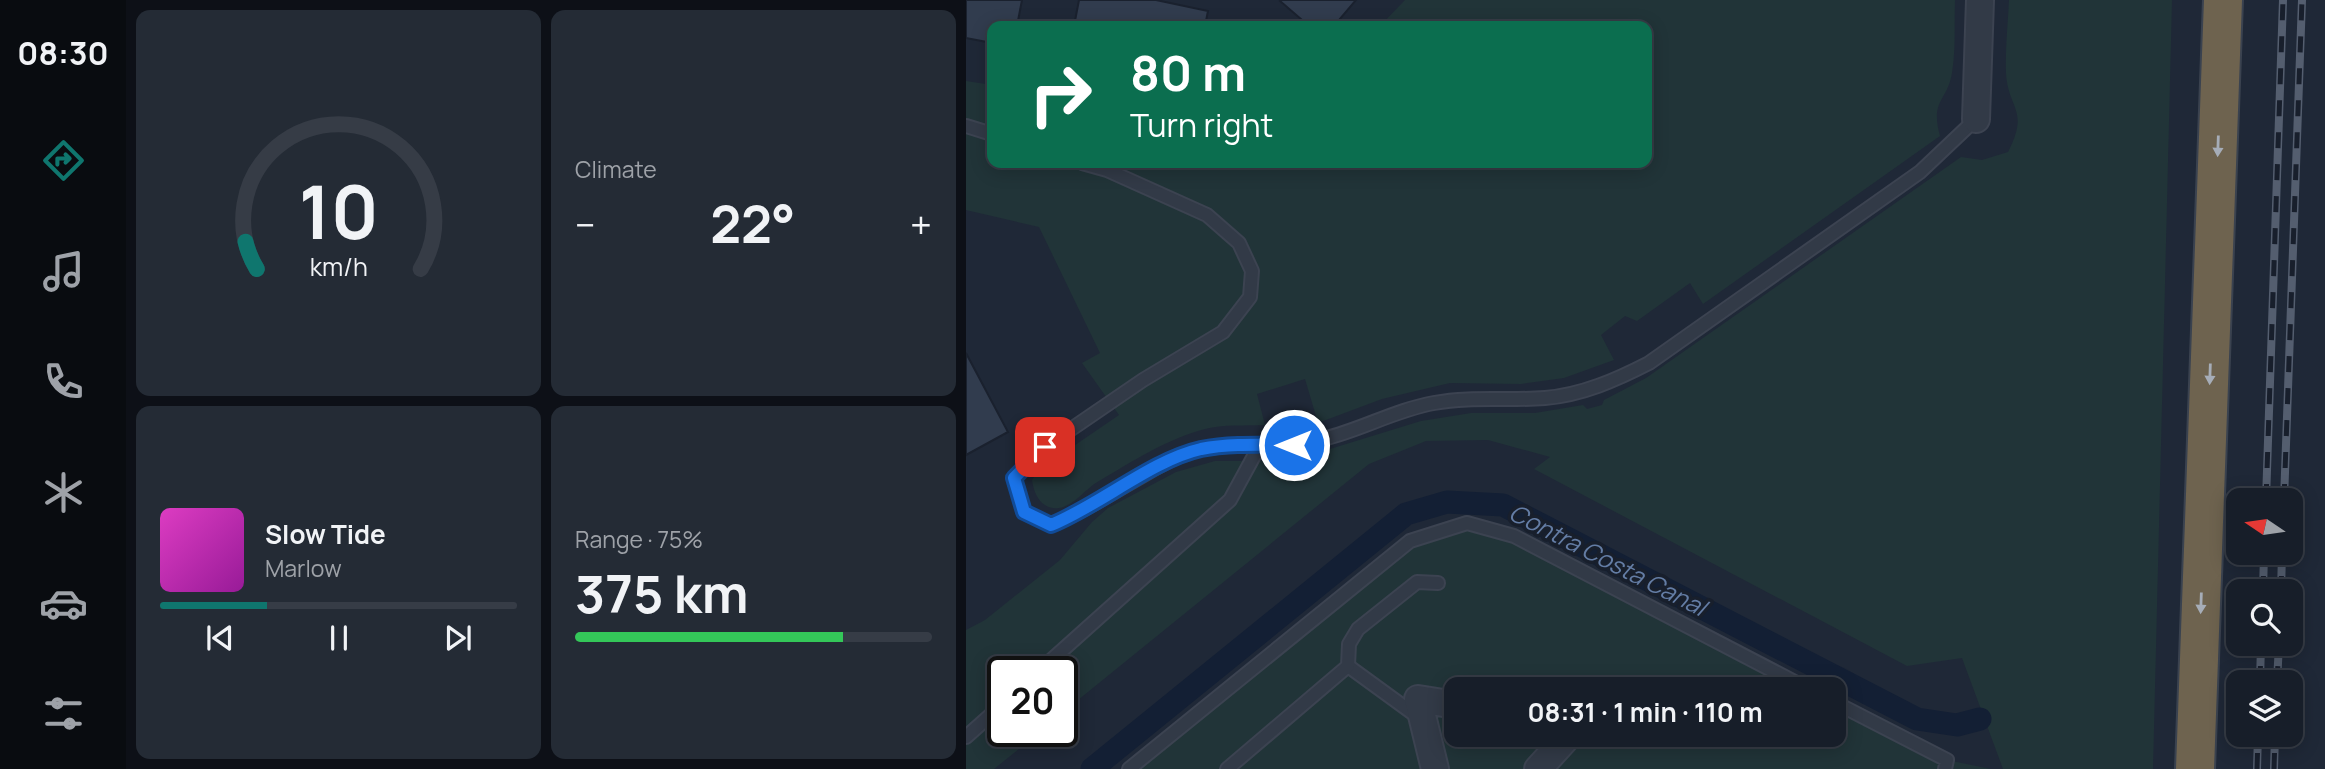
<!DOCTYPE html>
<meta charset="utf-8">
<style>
:root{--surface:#171e29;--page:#242b35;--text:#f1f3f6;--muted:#9ea2a8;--line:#363c46;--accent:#0f766e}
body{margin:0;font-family:Manrope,sans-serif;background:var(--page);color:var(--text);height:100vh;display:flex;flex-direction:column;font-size:26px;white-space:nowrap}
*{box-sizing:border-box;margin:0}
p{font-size:23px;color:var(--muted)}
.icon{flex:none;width:38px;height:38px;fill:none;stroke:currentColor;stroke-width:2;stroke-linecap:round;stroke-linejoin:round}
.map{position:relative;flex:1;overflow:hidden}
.sheet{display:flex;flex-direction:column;gap:10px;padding:10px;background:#0d1017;width:840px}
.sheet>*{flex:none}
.hud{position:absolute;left:21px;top:21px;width:665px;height:147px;border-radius:14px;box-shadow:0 4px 18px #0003,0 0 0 2px var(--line);background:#0b6e4f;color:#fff;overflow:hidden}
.needle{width:46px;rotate:283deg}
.tools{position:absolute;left:1260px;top:488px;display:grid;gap:14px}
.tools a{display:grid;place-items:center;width:77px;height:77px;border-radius:14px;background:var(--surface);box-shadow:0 4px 18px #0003,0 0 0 2px var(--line);font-size:35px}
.speed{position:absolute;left:21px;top:656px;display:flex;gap:14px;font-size:35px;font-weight:700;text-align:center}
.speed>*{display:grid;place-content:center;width:91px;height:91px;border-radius:50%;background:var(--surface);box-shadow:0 4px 18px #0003,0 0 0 2px var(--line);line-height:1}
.speed .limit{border:4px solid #111;border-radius:10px;background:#fff;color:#111}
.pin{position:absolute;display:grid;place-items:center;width:60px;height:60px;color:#fff;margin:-30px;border-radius:14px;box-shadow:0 4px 10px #0006}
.me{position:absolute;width:77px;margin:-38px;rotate:270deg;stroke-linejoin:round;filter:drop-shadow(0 0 5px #0008)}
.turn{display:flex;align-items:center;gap:24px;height:147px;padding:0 28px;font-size:32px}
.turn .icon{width:91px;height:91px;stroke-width:2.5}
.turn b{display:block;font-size:49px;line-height:60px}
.big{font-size:52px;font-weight:700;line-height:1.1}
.sheet .card{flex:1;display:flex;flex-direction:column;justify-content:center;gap:10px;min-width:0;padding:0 24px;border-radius:14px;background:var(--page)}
.sheet .dial{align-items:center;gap:0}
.dial svg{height:182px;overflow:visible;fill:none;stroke:var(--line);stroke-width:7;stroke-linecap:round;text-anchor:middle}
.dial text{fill:var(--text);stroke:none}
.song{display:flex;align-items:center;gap:21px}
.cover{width:84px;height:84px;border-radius:10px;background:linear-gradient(135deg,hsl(310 70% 55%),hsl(300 70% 35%))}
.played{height:7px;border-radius:4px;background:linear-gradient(90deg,var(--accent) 30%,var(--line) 30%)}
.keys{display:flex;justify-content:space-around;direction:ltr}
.heat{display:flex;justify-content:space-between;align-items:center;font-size:38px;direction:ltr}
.charge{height:10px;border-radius:5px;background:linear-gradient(90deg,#34c759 75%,var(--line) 0)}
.sheet .tiles{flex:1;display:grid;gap:10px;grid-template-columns:repeat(2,1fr)}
.trip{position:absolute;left:478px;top:677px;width:402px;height:70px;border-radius:14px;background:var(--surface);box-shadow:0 4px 18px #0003,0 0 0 2px var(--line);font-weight:700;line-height:70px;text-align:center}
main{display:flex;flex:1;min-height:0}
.dock{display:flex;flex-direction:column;width:126px;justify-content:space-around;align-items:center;background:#090c10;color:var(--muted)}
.dock .icon{width:49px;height:49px}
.dock .current{color:var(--accent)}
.dock b{font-size:32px;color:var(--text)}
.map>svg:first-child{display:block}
.green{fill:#213438}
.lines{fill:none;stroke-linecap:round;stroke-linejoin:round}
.canal{stroke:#131f34;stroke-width:23}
.building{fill:#313c4e;stroke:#1a212e;stroke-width:2}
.service-casing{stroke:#3c4351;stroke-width:16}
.minor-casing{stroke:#3c4351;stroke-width:30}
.motorway-casing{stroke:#3a424f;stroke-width:42}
.service{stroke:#323a47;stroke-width:12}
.minor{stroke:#323a47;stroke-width:26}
.motorway{stroke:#6e634f;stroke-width:38}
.rail-casing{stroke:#545e6f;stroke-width:8}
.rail{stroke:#181f2c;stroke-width:5;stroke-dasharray:16;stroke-linecap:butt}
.oneway{fill:#a6adb8}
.route-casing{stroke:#114b97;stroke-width:18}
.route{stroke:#1a73e8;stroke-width:12}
.labels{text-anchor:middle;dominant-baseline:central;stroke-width:7;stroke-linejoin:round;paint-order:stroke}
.water-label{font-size:24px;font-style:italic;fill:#647da5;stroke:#181f2c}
</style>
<main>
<nav class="dock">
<b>08:30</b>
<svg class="icon current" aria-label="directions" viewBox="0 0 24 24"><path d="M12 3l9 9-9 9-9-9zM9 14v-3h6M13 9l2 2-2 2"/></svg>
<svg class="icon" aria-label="music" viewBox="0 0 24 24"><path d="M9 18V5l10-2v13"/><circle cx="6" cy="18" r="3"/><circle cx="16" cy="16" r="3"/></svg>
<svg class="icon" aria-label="phone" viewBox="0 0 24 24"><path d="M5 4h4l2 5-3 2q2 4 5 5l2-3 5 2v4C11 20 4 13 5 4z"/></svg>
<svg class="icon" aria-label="climate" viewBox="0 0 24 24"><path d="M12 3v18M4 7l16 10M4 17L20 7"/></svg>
<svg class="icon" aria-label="car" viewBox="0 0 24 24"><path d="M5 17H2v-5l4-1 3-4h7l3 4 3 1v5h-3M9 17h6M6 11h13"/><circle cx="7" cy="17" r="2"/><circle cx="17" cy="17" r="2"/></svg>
<svg class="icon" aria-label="filters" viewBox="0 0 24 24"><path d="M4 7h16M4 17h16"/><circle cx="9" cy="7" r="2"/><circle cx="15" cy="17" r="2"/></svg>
</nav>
<section class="sheet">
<div class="tiles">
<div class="card dial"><svg viewBox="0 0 100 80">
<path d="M14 69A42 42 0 1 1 86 69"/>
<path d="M14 69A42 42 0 0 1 9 57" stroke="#0f766e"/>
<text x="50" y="56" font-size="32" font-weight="700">10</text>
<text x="50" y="72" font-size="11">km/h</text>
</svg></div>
<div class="card"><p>Climate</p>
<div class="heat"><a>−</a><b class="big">22°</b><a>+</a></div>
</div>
<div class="card">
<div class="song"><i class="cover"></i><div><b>Slow Tide</b><p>Marlow</p></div></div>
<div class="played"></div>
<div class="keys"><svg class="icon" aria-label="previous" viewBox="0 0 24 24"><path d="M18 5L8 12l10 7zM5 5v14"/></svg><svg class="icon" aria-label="pause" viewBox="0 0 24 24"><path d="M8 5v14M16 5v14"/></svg><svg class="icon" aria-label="next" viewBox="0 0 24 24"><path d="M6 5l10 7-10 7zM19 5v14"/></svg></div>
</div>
<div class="card"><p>Range · 75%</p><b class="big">375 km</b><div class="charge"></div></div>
</div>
</section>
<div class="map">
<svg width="1359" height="769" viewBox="0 0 1359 769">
<rect width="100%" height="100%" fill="#1f2837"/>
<g class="green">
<path d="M439,0H989C988,24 990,49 986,73C981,102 964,100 974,136L737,304L724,283L671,321L659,316L635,335L648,360L598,378L555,384L484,383L416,399L352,423L339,379L291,394L299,425C280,426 257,424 239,429C201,439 167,461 133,481C120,488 108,506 93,508C75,510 68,494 66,480L74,469L153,415L116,363L134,353L73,227L0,210V81L26,85V163H681V26H414Z"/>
<path d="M1043,0H1206L1187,769H1037L996,658L941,666L568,469L584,457L522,440L460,441L403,464L96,713V672H37V732H74L28,769H0V630L19,620L94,560L126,522L142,508L210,472L249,461H325L455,421L505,413H569L617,405L621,409L636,405L638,400L680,378L995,157L1016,160L1042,152C1064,109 1042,110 1040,73C1039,49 1042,24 1043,0Z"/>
<polygon points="501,523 548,536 844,689 490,690 490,735 868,735 868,702 981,760 1025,769 172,769 444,541"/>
</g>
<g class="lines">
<polyline class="canal" points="126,769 440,514 481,502 537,505 951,719 991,725 1014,719"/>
</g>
<g class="building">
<polygon points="0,0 56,0 51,26 26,26 26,43 0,38"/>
<polygon points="113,0 190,0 242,11 239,26 108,26"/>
<polygon points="315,0 390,0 368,26 343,26 314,1"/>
<polygon points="0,353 42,432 0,455"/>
</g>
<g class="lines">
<g class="service-casing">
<g id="service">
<polyline points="0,126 26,134"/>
<path d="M116,163L141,170L241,215L273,243L286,271L284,297L257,332L177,380L79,447L48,478L58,512L85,525C115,513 141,496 169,480C190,468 212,454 236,449C276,441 317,450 357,439C395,430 429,410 468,403C505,396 542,401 579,398C616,395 650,380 683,363L954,172L1010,119"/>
<polyline points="382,666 452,717"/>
<polyline points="72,672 264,500 294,445"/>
<polyline points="868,702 981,760 979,769"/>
<polyline points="0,737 37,704"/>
<polyline points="163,769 444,541 501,523 548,536 844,690"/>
<polyline points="261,769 382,666 383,644 392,629 451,582 472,583"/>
</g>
</g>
<g class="minor-casing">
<g id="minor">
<polyline points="1010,119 1014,0"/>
<polyline points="469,769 452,699 490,705"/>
<polyline points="572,769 603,735"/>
</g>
</g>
<g class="motorway-casing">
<polyline id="motorway" points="1229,769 1257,0"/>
</g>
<use href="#service" class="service"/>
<use href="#minor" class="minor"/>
<use href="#motorway" class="motorway"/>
<g class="rail-casing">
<g id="rail">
<polyline points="1300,500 1317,0"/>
<polyline points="1318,500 1336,0"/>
<polyline points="1297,592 1298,553"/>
<polyline points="1315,592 1316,553"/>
<polyline points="1294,682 1295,644"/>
<polyline points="1311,682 1313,644"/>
<polyline points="1291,769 1292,735"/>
<polyline points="1308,769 1309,735"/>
</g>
</g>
<use href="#rail" class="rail"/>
</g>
<defs><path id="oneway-solid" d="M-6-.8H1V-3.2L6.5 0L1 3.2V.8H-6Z" transform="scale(1.75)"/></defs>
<g class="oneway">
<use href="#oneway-solid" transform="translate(1252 146) rotate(92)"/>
<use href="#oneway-solid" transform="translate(1244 374) rotate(92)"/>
<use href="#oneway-solid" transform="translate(1235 603) rotate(92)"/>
</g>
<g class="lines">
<g class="route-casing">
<path id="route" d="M79,447L48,478L58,512L85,525C134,505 186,460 235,449C265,443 297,445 328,445"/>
</g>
<use href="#route" class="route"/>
</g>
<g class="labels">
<g class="water-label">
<text transform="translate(642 559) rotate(27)">Contra Costa Canal</text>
</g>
</g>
</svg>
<div class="tools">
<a><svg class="needle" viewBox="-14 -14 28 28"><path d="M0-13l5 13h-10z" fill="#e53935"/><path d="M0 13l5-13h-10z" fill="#9ea2a8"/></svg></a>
<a><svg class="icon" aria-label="search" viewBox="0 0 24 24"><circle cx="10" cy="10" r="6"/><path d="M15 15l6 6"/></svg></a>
<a><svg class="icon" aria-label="layers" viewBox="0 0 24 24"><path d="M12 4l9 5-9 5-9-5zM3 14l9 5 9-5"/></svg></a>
</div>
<div class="speed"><div class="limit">20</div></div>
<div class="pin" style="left:79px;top:447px;background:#d93025"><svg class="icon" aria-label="arrive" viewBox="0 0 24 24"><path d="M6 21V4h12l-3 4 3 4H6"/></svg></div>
<svg class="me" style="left:328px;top:445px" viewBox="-20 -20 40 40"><circle r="17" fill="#1a73e8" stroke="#fff" stroke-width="3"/><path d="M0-11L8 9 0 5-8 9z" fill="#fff"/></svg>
<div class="trip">08:31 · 1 min · 110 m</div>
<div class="hud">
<div class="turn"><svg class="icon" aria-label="right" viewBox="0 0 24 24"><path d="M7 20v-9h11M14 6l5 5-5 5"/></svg><div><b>80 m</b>Turn right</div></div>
</div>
</div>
</main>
